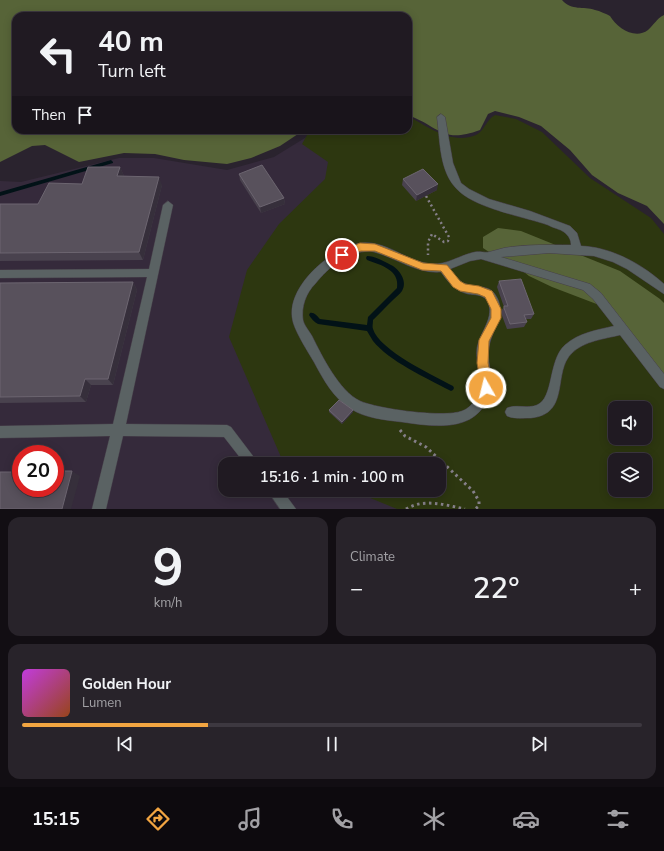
<!DOCTYPE html>
<meta charset="utf-8">
<style>
:root{--surface:#201a22;--page:#28232a;--text:#f1f3f6;--muted:#a2a1a5;--line:#3d3840;--accent:#f2a541}
body{margin:0;font-family:"Nunito Sans",sans-serif;background:var(--page);color:var(--text);height:100vh;display:flex;flex-direction:column;font-size:15px;white-space:nowrap}
*{box-sizing:border-box;margin:0}
p{font-size:13px;color:var(--muted)}
.icon{flex:none;width:22px;height:22px;fill:none;stroke:currentColor;stroke-width:2;stroke-linecap:round;stroke-linejoin:round}
.map{position:relative;height:509px;overflow:hidden}
.side{display:flex;flex-direction:column;gap:8px;padding:8px;background:#120e13;flex:1}
.side>*{flex:none}
.banner{position:absolute;left:12px;top:12px;width:400px;height:122px;border-radius:12px;box-shadow:0 2px 10px #0003,0 0 0 1px var(--line);background:#201a22;color:var(--text);overflow:hidden}
.fabs{position:absolute;left:608px;top:401px;display:grid;gap:8px}
.fabs a{display:grid;place-items:center;width:44px;height:44px;border-radius:8px;background:var(--surface);box-shadow:0 2px 10px #0003,0 0 0 1px var(--line);font-size:20px}
.speed{position:absolute;left:12px;top:445px;display:flex;gap:8px;font-size:20px;font-weight:700;text-align:center}
.speed>*{display:grid;place-content:center;width:52px;height:52px;border-radius:50%;background:var(--surface);box-shadow:0 2px 10px #0003,0 0 0 1px var(--line);line-height:1}
.speed .limit{border:6px solid #d22;background:#fff;color:#111}
.pin{position:absolute;display:grid;place-items:center;width:34px;height:34px;color:#fff;margin:-17px;border:2px solid #fff;border-radius:50%;box-shadow:0 1px 4px #0007}
.me{position:absolute;width:44px;margin:-22px;rotate:352deg;stroke-linejoin:round;filter:drop-shadow(0 0 3px #0008)}
.turn{display:flex;align-items:center;gap:14px;height:84px;padding:0 20px;font-size:18px}
.turn .icon{width:52px;height:52px;stroke-width:2.5}
.turn b{display:block;font-size:28px;line-height:34px}
.then{display:flex;align-items:center;height:38px;padding:0 20px;background:#0003;gap:8px;font-size:15px}
.big{font-size:30px;font-weight:600;line-height:1.1}
.side .card{flex:1;display:flex;flex-direction:column;justify-content:center;gap:6px;min-width:0;padding:0 14px;border-radius:12px;background:var(--page)}
.side .dial{align-items:center;gap:0}
.dial b{font-size:52px;line-height:1}
.song{display:flex;align-items:center;gap:12px}
.cover{width:48px;height:48px;border-radius:6px;background:linear-gradient(135deg,hsl(290 70% 55%),hsl(20 70% 35%))}
.played{height:4px;border-radius:2px;background:linear-gradient(90deg,var(--accent) 30%,var(--line) 30%)}
.keys{display:flex;justify-content:space-around;direction:ltr}
.heat{display:flex;justify-content:space-between;align-items:center;font-size:22px;direction:ltr}
.side .tiles{flex:1;display:grid;gap:8px;grid-template-columns:1fr 1fr}
.card:last-child{grid-column:span 2}
.trip{position:absolute;left:218px;top:457px;width:228px;height:40px;border-radius:12px;background:var(--surface);box-shadow:0 2px 10px #0003,0 0 0 1px var(--line);font-weight:600;line-height:40px;text-align:center}
.tabs{display:flex;height:64px;justify-content:space-around;align-items:center;background:#0d0a0e;color:var(--muted)}
.tabs .icon{width:28px;height:28px}
.tabs .active{color:var(--accent)}
.tabs b{font-size:18px;color:var(--text)}
.map>svg:first-child{display:block}
.built{fill:#352a3b;fill-rule:evenodd}
.green{fill:#2d3710;fill-rule:evenodd}
.forest{fill:#576438}
.lines{fill:none;stroke-linecap:round;stroke-linejoin:round}
.stream{fill:#021217;fill-rule:evenodd}
.minor-casing{stroke:#463f49;stroke-width:1}
.path-far1{stroke:#857f89;stroke-width:2.5;stroke-dasharray:2 3;stroke-linecap:butt}
.path{stroke:#857f89;stroke-width:3;stroke-dasharray:2.5 3.5;stroke-linecap:butt}
.minor{fill:#5a6263;fill-rule:evenodd}
.wall{fill:#49424e}
.shaded-wall{fill:#362f3b}
.building{fill:#58515c;stroke:#6c6570}
.route{fill:#f2a541;stroke:#9d6b2a}
</style>
<div class="map">
<svg width="664" height="509" viewBox="0 0 664 509">
<rect width="100%" height="100%" fill="#2a232e"/>
<path class="built" d="M331,130L613,509H0V181L21,182L119,158H154L227,170L274,157L313,133ZM21,454H55V488H21ZM225,464H439V490H225Z"/>
<path class="green" d="M495,115L516,119L542,132L590,178L651,218L664,234V509H397L363,495L296,493L295,490H439V464H284L229,337L247,270L279,224L325,179L328,162L302,144L310,130H408V116C428,127 452,145 476,135C485,130 486,120 495,115ZM615,408H645V438H615ZM615,460H645V490H615Z"/>
<g class="forest">
<path d="M0,0H562C572,11 583,6 595,10C600,11 606,14 610,16C617,28 635,40 648,30C654,25 656,19 664,15V224L647,206L618,193L592,175L570,150L541,126L519,117L495,111L488,114L480,130C442,144 440,127 408,115V16H301L289,12L277,16H16V130H304L280,146L251,158L227,164L184,160L155,154L124,153L79,162L45,145L32,146L0,162Z"/>
<polygon points="498,228 521,231 620,271 660,299 664,303 664,385 607,308 552,287 529,276 510,261 492,254 483,248 483,237"/>
</g>
<g class="lines">
<g class="stream">
<polygon points="111,160 113,162 113,163 0,196 0,192"/>
<path d="M367,256C374,256 384,261 391,265C399,269 408,281 402,291C400,294 396,297 393,300C386,307 380,313 373,320C373,323 372,327 373,329C379,350 434,376 453,386L454,388L453,390L451,391L449,390C426,378 389,361 373,341C371,338 369,334 367,331L318,324C314,322 311,318 309,315L310,313C314,312 317,316 320,319L367,325L368,317L397,288C400,270 381,265 367,260L366,258Z"/>
</g>
<g class="minor-casing">
<g id="minor">
<path d="M441,114L445,117L453,163L461,183L469,189L489,199L530,211L570,226L577,233L581,246C611,247 642,264 664,284V294L627,269L613,262L594,256L549,253L501,257L590,284L601,293L664,374V389L660,387L620,335C604,339 584,341 572,353C552,372 571,414 531,418C523,418 514,419 507,416L505,412L507,408C516,404 528,409 537,405C554,398 548,360 565,345C578,333 597,330 614,326L593,299L583,290L481,259L470,261L450,269C455,275 459,282 466,284C476,288 488,285 494,293C509,312 492,328 489,347C487,357 490,366 491,376C492,386 490,394 486,402C471,433 430,426 402,422C385,420 365,418 351,409C334,399 323,379 314,362C308,352 296,333 293,322C284,289 328,251 356,244C384,237 405,262 432,264C447,265 460,255 475,252C480,251 485,253 489,252C494,251 499,249 504,248C526,244 549,245 571,245C571,240 569,236 564,232C560,229 553,228 548,225C522,216 472,208 455,187C439,169 440,139 437,117ZM370,251C394,256 415,274 441,272C448,282 455,291 468,294C475,295 481,294 487,300C496,317 480,331 477,348C476,357 478,366 479,375C481,389 476,406 462,411C444,418 378,409 360,401C339,391 322,356 312,336C309,331 304,325 303,320C301,307 306,293 315,284C330,266 346,252 370,251Z"/>
<polygon points="168,201 173,205 126,424 227,425 231,427 259,464 245,464 224,437 123,436 106,509 92,509 110,436 0,438 0,426 113,424 147,277 0,278 0,270 149,269 163,205"/>
<polygon points="267,490 282,490 296,509 280,509"/>
</g>
</g>
<polyline class="path-far1" points="426,196 449,237 448,241 444,242 432,234 428,242 428,255"/>
<g class="path">
<polyline points="400,430 405,436 426,447 473,491 479,501 479,506 475,509"/>
<path d="M406,509C424,498 445,505 465,509"/>
</g>
<use href="#minor" class="minor"/>
</g>
<g class="wall">
<polygon points="120,167 124,176 162,185 143,260 0,261 0,204 38,204"/>
<polygon points="239,174 284,198 285,204 261,213 240,180"/>
<polygon points="403,179 437,190 416,201 402,185"/>
<polygon points="499,281 534,314 531,319 526,319 527,322 524,327 507,329 501,313 501,311 504,307 497,287"/>
<polygon points="133,282 137,290 113,385 91,385 86,402 0,403 0,283"/>
<polygon points="329,410 353,410 353,412 342,424 329,412"/>
</g>
<g class="shaded-wall">
<polygon points="120,167 124,176 122,185 117,176"/>
<polygon points="159,177 162,185 143,260 139,252"/>
<polygon points="438,184 437,190 416,201 417,195"/>
<polygon points="284,198 285,204 261,213 260,207"/>
<polygon points="133,282 137,290 113,385 108,379"/>
<polygon points="85,379 91,385 86,402 80,396"/>
<polygon points="353,410 353,412 342,424 342,422"/>
<polygon points="72,471 80,476 71,509 62,509"/>
</g>
<g class="building">
<polygon points="262,165 284,198 260,207 239,174"/>
<polygon points="88,167 120,167 117,176 159,177 139,252 0,253 0,204 38,204 49,183 82,184"/>
<polygon points="423,169 438,184 417,195 403,179"/>
<polygon points="521,279 534,314 524,315 527,322 510,324 504,308 504,306 508,306 499,281"/>
<polygon points="133,282 108,379 85,379 80,396 0,397 0,283"/>
<polygon points="339,400 353,410 342,422 329,410"/>
<polygon points="55,471 72,471 62,509 0,509 0,472 21,472 21,488 55,488"/>
</g>
<polygon class="route" points="360,243 375,244 423,263 447,265 460,281 465,284 479,286 492,291 501,309 501,318 489,341 488,363 492,380 490,391 486,393 482,391 477,363 479,340 491,318 491,309 485,297 478,294 460,291 453,287 441,271 422,270 375,251 361,251 342,258 339,257 339,252"/>
</svg>
<div class="fabs">
<a><svg class="icon" aria-label="sound" viewBox="0 0 24 24"><path d="M4 9h4l5-4v14l-5-4H4zM17 9q2 3 0 6"/></svg></a>
<a><svg class="icon" aria-label="layers" viewBox="0 0 24 24"><path d="M12 4l9 5-9 5-9-5zM3 14l9 5 9-5"/></svg></a>
</div>
<div class="speed"><div class="limit">20</div></div>
<div class="pin" style="left:342px;top:255px;background:#d93025"><svg class="icon" aria-label="arrive" viewBox="0 0 24 24"><path d="M6 21V4h12l-3 4 3 4H6"/></svg></div>
<svg class="me" style="left:486px;top:388px" viewBox="-20 -20 40 40"><circle r="17" fill="#f2a541" stroke="#fff" stroke-width="3"/><path d="M0-11L8 9 0 5-8 9z" fill="#fff"/></svg>
<div class="trip">15:16 · 1 min · 100 m</div>
<div class="banner">
<div class="turn"><svg class="icon" aria-label="left" viewBox="0 0 24 24"><path d="M17 20v-9H6M10 6l-5 5 5 5"/></svg><div><b>40 m</b>Turn left</div></div>
<div class="then">Then<svg class="icon" aria-label="arrive" viewBox="0 0 24 24"><path d="M6 21V4h12l-3 4 3 4H6"/></svg></div>
</div>
</div>
<section class="side">
<div class="tiles">
<div class="card dial"><b>9</b><p>km/h</p></div>
<div class="card"><p>Climate</p>
<div class="heat"><a>−</a><b class="big">22°</b><a>+</a></div>
</div>
<div class="card">
<div class="song"><i class="cover"></i><div><b>Golden Hour</b><p>Lumen</p></div></div>
<div class="played"></div>
<div class="keys"><svg class="icon" aria-label="previous" viewBox="0 0 24 24"><path d="M18 5L8 12l10 7zM5 5v14"/></svg><svg class="icon" aria-label="pause" viewBox="0 0 24 24"><path d="M8 5v14M16 5v14"/></svg><svg class="icon" aria-label="next" viewBox="0 0 24 24"><path d="M6 5l10 7-10 7zM19 5v14"/></svg></div>
</div>
</div>
</section>
<nav class="tabs">
<b>15:15</b>
<svg class="icon active" aria-label="directions" viewBox="0 0 24 24"><path d="M12 3l9 9-9 9-9-9zM9 14v-3h6M13 9l2 2-2 2"/></svg>
<svg class="icon" aria-label="music" viewBox="0 0 24 24"><path d="M9 18V5l10-2v13"/><circle cx="6" cy="18" r="3"/><circle cx="16" cy="16" r="3"/></svg>
<svg class="icon" aria-label="phone" viewBox="0 0 24 24"><path d="M5 4h4l2 5-3 2q2 4 5 5l2-3 5 2v4C11 20 4 13 5 4z"/></svg>
<svg class="icon" aria-label="climate" viewBox="0 0 24 24"><path d="M12 3v18M4 7l16 10M4 17L20 7"/></svg>
<svg class="icon" aria-label="car" viewBox="0 0 24 24"><path d="M5 17H2v-5l4-1 3-4h7l3 4 3 1v5h-3M9 17h6M6 11h13"/><circle cx="7" cy="17" r="2"/><circle cx="17" cy="17" r="2"/></svg>
<svg class="icon" aria-label="filters" viewBox="0 0 24 24"><path d="M4 7h16M4 17h16"/><circle cx="9" cy="7" r="2"/><circle cx="15" cy="17" r="2"/></svg>
</nav>
